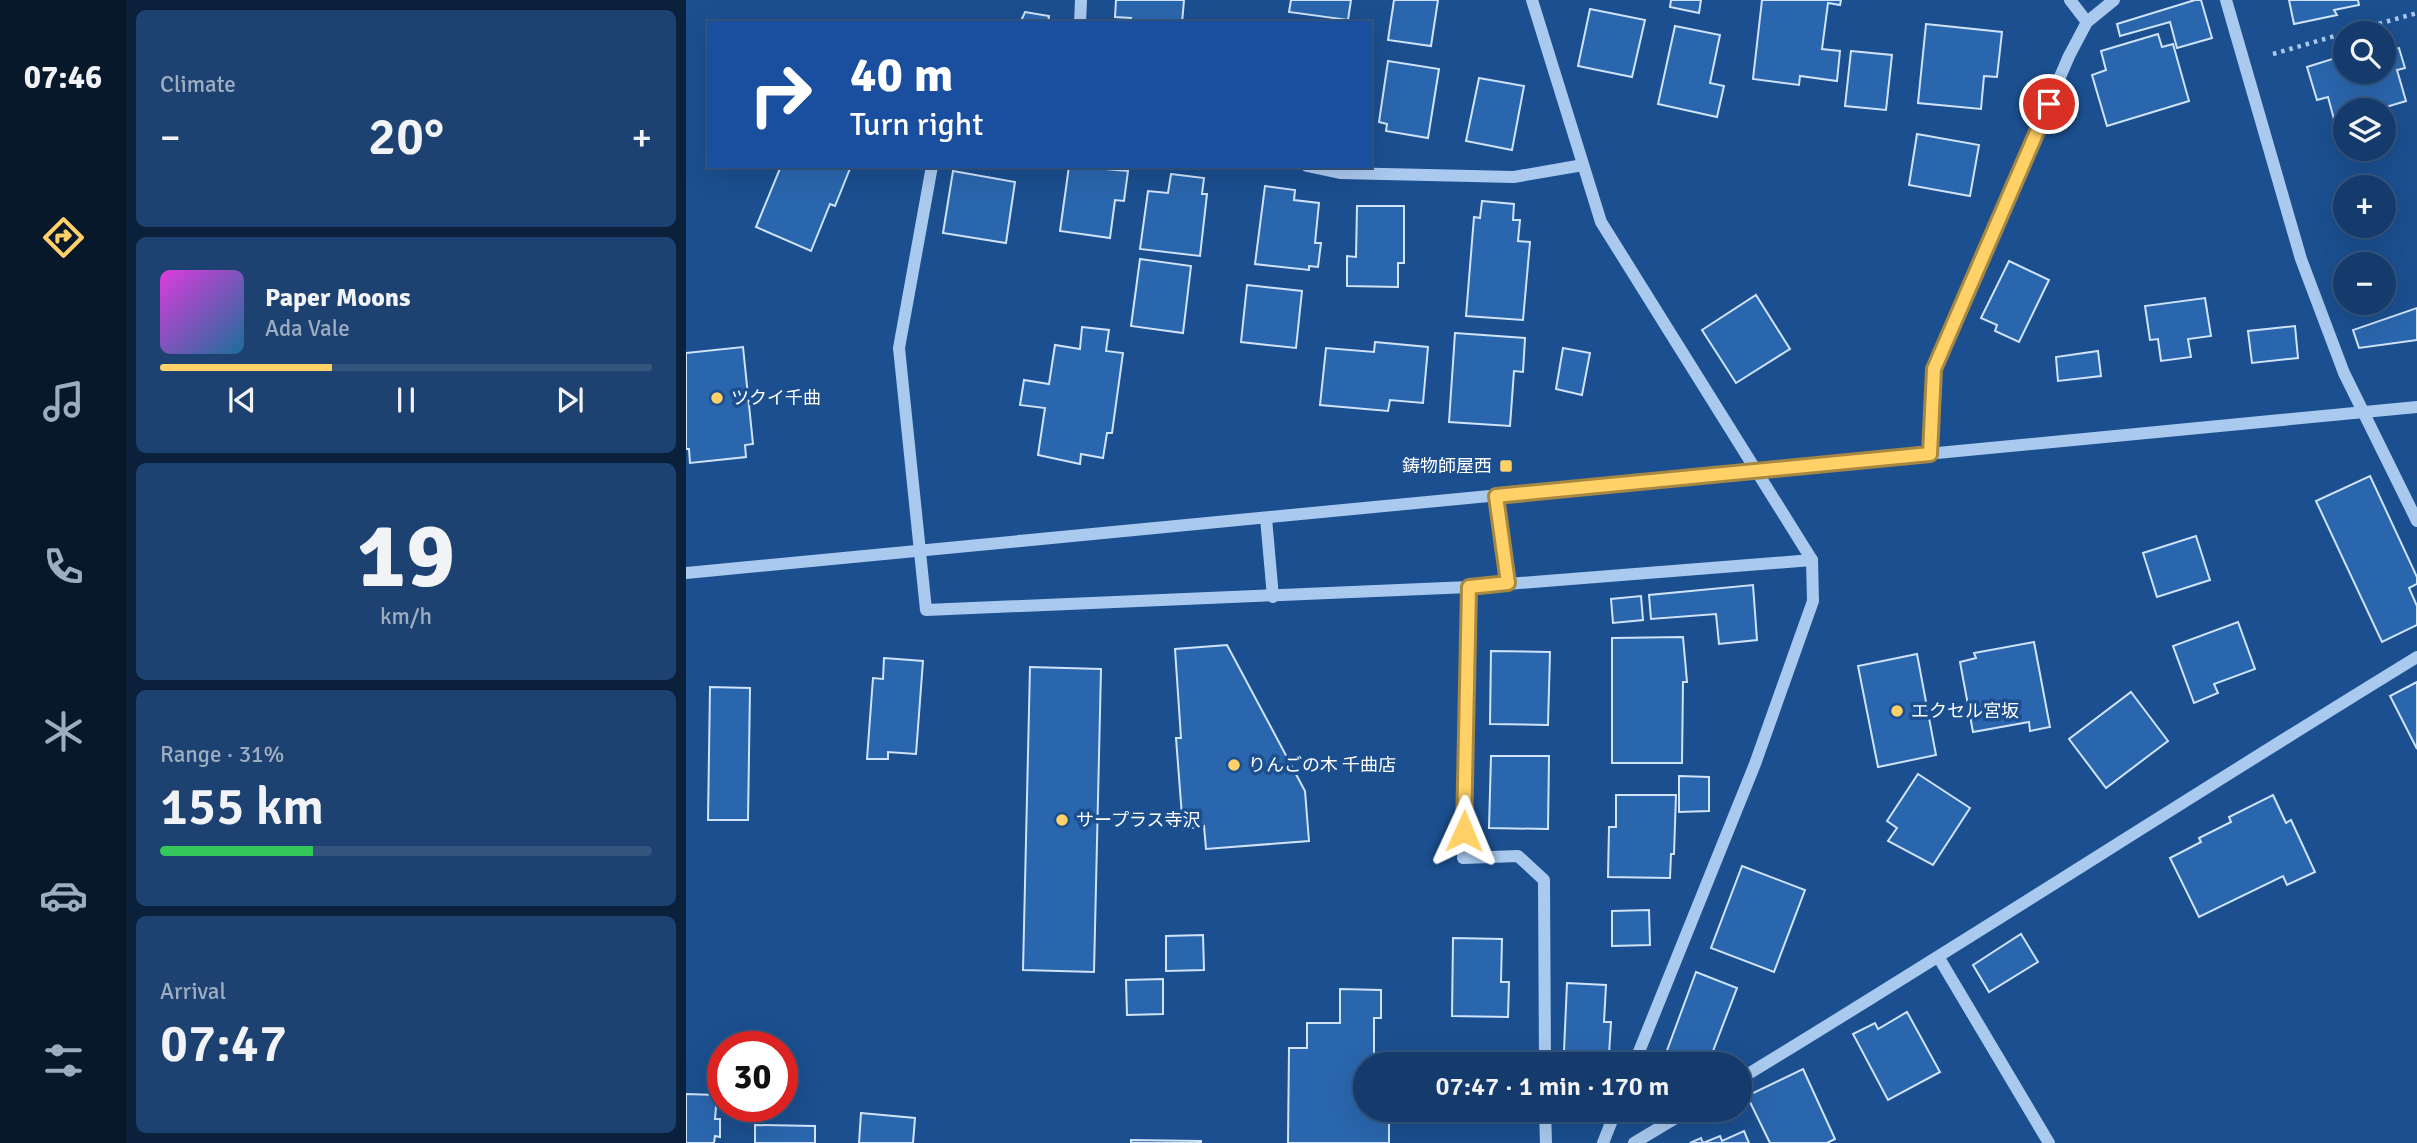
<!DOCTYPE html>
<meta charset="utf-8">
<style>
:root{--surface:#143b6b;--page:#1d4271;--text:#f1f3f6;--muted:#9dadc1;--line:#33557e;--accent:#ffd166}
body{margin:0;font-family:Signika,"Noto Sans JP",sans-serif;background:var(--page);color:var(--text);height:100vh;display:flex;flex-direction:column;font-size:26px;white-space:nowrap}
*{box-sizing:border-box;margin:0}
p{font-size:23px;color:var(--muted)}
.icon{flex:none;width:38px;height:38px;fill:none;stroke:currentColor;stroke-width:2;stroke-linecap:round;stroke-linejoin:round}
.map{position:relative;flex:1;overflow:hidden}
.panel{display:flex;flex-direction:column;gap:10px;padding:10px;background:#0b203b;width:560px}
.panel>*{flex:none}
.guide{position:absolute;left:21px;top:21px;width:665px;height:147px;border-radius:0px;box-shadow:0 7px 28px #0002,0 0 0 2px var(--line);background:#1a4fa0;color:#fff;overflow:hidden}
.fabs{position:absolute;left:1647px;top:21px;display:grid;gap:14px}
.fabs a{display:grid;place-items:center;width:63px;height:63px;border-radius:50%;background:var(--surface);box-shadow:0 7px 28px #0002,0 0 0 2px var(--line);font-size:35px}
.speed{position:absolute;left:21px;top:1031px;display:flex;gap:14px;font-size:35px;font-weight:700;text-align:center}
.speed>*{display:grid;place-content:center;width:91px;height:91px;border-radius:50%;background:var(--surface);box-shadow:0 7px 28px #0002,0 0 0 2px var(--line);line-height:1}
.speed .limit{border:10px solid #d22;background:#fff;color:#111}
.pin{position:absolute;display:grid;place-items:center;width:60px;height:60px;color:#fff;margin:-30px;border:4px solid #fff;border-radius:50%;box-shadow:0 2px 7px #0007}
.me{position:absolute;width:77px;margin:-38px;rotate:1deg;stroke-linejoin:round;filter:drop-shadow(0 0 5px #0008)}
.turn{display:flex;align-items:center;gap:24px;height:147px;padding:0 28px;font-size:32px}
.turn .icon{width:91px;height:91px;stroke-width:2.5}
.turn b{display:block;font-size:49px;line-height:60px}
.big{font-size:52px;font-weight:600;line-height:1.1}
.panel .widget{flex:1;display:flex;flex-direction:column;justify-content:center;gap:10px;min-width:0;padding:0 24px;border-radius:10px;background:var(--page)}
.panel .dial{align-items:center;gap:0}
.dial b{font-size:91px;line-height:1}
.song{display:flex;align-items:center;gap:21px}
.cover{width:84px;height:84px;border-radius:10px;background:linear-gradient(135deg,hsl(300 70% 55%),hsl(200 70% 35%))}
.played{height:7px;border-radius:4px;background:linear-gradient(90deg,var(--accent) 35%,var(--line) 35%)}
.keys{display:flex;justify-content:space-around;direction:ltr}
.heat{display:flex;justify-content:space-between;align-items:center;font-size:38px;direction:ltr}
.charge{height:10px;border-radius:5px;background:linear-gradient(90deg,#34c759 31%,var(--line) 0)}
.trip{position:absolute;left:667px;top:1052px;width:399px;height:70px;border-radius:35px;background:var(--surface);box-shadow:0 7px 28px #0002,0 0 0 2px var(--line);font-weight:600;line-height:70px;text-align:center}
main{display:flex;flex:1;min-height:0}
.tab-bar{display:flex;flex-direction:column;width:126px;justify-content:space-around;align-items:center;background:#08182b;color:var(--muted)}
.tab-bar .icon{width:49px;height:49px}
.tab-bar .selected{color:var(--accent)}
.tab-bar b{font-size:32px;color:var(--text)}
.map>svg:first-child{display:block}
.building{fill:#2a66ad;stroke:#cfe3fa;stroke-width:2}
.lines{fill:none;stroke-linecap:round;stroke-linejoin:round}
.path{stroke:#a9c9ee;stroke-width:4.5;stroke-dasharray:3.5 5;stroke-linecap:butt}
.minor{stroke:#a9c9ee;stroke-width:12}
.route-casing{stroke:#a68842;stroke-width:18}
.route{stroke:#ffd166;stroke-width:12}
.poi-dot{fill:#ffd166;stroke:#1b4f8f;stroke-width:2.5}
.labels{text-anchor:middle;dominant-baseline:central;stroke-width:7;stroke-linejoin:round;paint-order:stroke}
.poi-label{font-size:18px;fill:#fff;stroke:#1b4f8f;text-anchor:start}
</style>
<main>
<nav class="tab-bar">
<b>07:46</b>
<svg class="icon selected" aria-label="directions" viewBox="0 0 24 24"><path d="M12 3l9 9-9 9-9-9zM9 14v-3h6M13 9l2 2-2 2"/></svg>
<svg class="icon" aria-label="music" viewBox="0 0 24 24"><path d="M9 18V5l10-2v13"/><circle cx="6" cy="18" r="3"/><circle cx="16" cy="16" r="3"/></svg>
<svg class="icon" aria-label="phone" viewBox="0 0 24 24"><path d="M5 4h4l2 5-3 2q2 4 5 5l2-3 5 2v4C11 20 4 13 5 4z"/></svg>
<svg class="icon" aria-label="climate" viewBox="0 0 24 24"><path d="M12 3v18M4 7l16 10M4 17L20 7"/></svg>
<svg class="icon" aria-label="car" viewBox="0 0 24 24"><path d="M5 17H2v-5l4-1 3-4h7l3 4 3 1v5h-3M9 17h6M6 11h13"/><circle cx="7" cy="17" r="2"/><circle cx="17" cy="17" r="2"/></svg>
<svg class="icon" aria-label="filters" viewBox="0 0 24 24"><path d="M4 7h16M4 17h16"/><circle cx="9" cy="7" r="2"/><circle cx="15" cy="17" r="2"/></svg>
</nav>
<section class="panel">
<div class="widget"><p>Climate</p>
<div class="heat"><a>−</a><b class="big">20°</b><a>+</a></div>
</div>
<div class="widget">
<div class="song"><i class="cover"></i><div><b>Paper Moons</b><p>Ada Vale</p></div></div>
<div class="played"></div>
<div class="keys"><svg class="icon" aria-label="previous" viewBox="0 0 24 24"><path d="M18 5L8 12l10 7zM5 5v14"/></svg><svg class="icon" aria-label="pause" viewBox="0 0 24 24"><path d="M8 5v14M16 5v14"/></svg><svg class="icon" aria-label="next" viewBox="0 0 24 24"><path d="M6 5l10 7-10 7zM19 5v14"/></svg></div>
</div>
<div class="widget dial"><b>19</b><p>km/h</p></div>
<div class="widget"><p>Range · 31%</p><b class="big">155 km</b><div class="charge"></div></div>
<div class="widget"><p>Arrival</p><b class="big">07:47</b></div>
</section>
<div class="map">
<svg width="1731" height="1143" viewBox="0 0 1731 1143">
<rect width="100%" height="100%" fill="#1b4f8f"/>
<g class="building">
<polygon points="430,0 498,0 496,23 444,23 445,18 429,17"/>
<polygon points="605,0 665,0 662,20 603,12"/>
<polygon points="708,0 752,0 745,46 702,40"/>
<polygon points="985,0 1015,0 1013,13 984,7"/>
<polygon points="1076,0 1155,0 1154,5 1142,3 1136,49 1154,51 1151,81 1114,76 1113,85 1067,79"/>
<polygon points="1509,0 1515,0 1526,38 1491,48 1484,22 1434,36 1431,24"/>
<polygon points="1603,0 1672,0 1673,5 1648,10 1651,15 1608,24"/>
<polygon points="904,9 959,20 946,77 892,66"/>
<polygon points="339,12 363,16 362,23 334,23"/>
<polygon points="1240,24 1316,32 1311,77 1298,76 1295,109 1232,103"/>
<polygon points="989,26 1034,35 1024,83 1038,86 1031,117 972,104"/>
<polygon points="1472,34 1476,47 1487,44 1503,101 1421,126 1406,75 1420,70 1415,51"/>
<polygon points="1704,42 1706,49 1713,48 1719,68 1711,70 1720,101 1690,110 1659,110 1659,120 1649,123 1642,97 1631,100 1621,67 1659,55 1659,72 1698,72 1698,44"/>
<polygon points="1165,51 1206,55 1200,110 1159,106"/>
<polygon points="702,61 753,69 742,138 700,131 701,124 693,122"/>
<polygon points="793,78 838,86 826,150 780,141"/>
<polygon points="1231,134 1293,145 1284,196 1223,185"/>
<polygon points="95,166 165,166 149,206 144,204 125,251 70,227"/>
<polygon points="383,166 442,171 438,201 429,200 424,238 374,231"/>
<polygon points="267,171 329,182 320,243 257,233"/>
<polygon points="485,174 518,178 516,194 521,194 514,256 454,249 462,191 482,193"/>
<polygon points="579,186 609,190 608,200 633,203 629,243 635,243 632,267 623,266 623,270 569,264"/>
<polygon points="796,201 828,204 827,220 834,220 832,241 844,242 837,320 780,316 788,217 794,218"/>
<polygon points="671,206 718,206 718,263 712,263 712,287 661,286 661,256 670,257"/>
<polygon points="454,259 505,266 497,333 445,326"/>
<polygon points="1323,261 1363,280 1333,342 1309,331 1311,325 1295,318"/>
<polygon points="561,285 616,291 610,348 555,342"/>
<polygon points="1070,295 1104,349 1050,383 1016,330"/>
<polygon points="1519,298 1525,336 1502,339 1505,357 1475,361 1472,339 1464,340 1459,306"/>
<polygon points="1731,308 1731,340 1673,348 1667,330"/>
<polygon points="1609,326 1612,358 1566,363 1562,331"/>
<polygon points="396,327 423,330 420,351 437,353 426,433 421,433 417,458 395,454 394,464 352,455 359,408 334,405 338,380 363,384 369,345 394,349"/>
<polygon points="769,333 839,338 837,372 828,371 824,426 763,422"/>
<polygon points="689,342 742,347 737,403 704,400 702,411 634,405 640,348 688,352"/>
<polygon points="57,347 67,444 59,445 60,457 4,463 3,449 0,449 0,353"/>
<polygon points="877,348 904,353 896,395 870,389"/>
<polygon points="1412,351 1415,376 1372,381 1370,357"/>
<polygon points="1684,476 1731,577 1731,584 1723,588 1731,606 1731,625 1696,642 1630,501"/>
<polygon points="1510,536 1524,580 1471,597 1457,553"/>
<polygon points="1067,585 1071,640 1033,644 1030,614 965,619 963,595"/>
<polygon points="955,596 957,620 927,623 925,599"/>
<polygon points="1552,622 1569,669 1528,684 1532,693 1508,703 1487,646"/>
<polygon points="997,637 1001,682 997,682 996,763 926,763 926,638"/>
<polygon points="1348,642 1364,727 1344,731 1343,722 1287,732 1274,662 1290,658 1288,653"/>
<polygon points="541,645 619,791 623,841 520,849 518,826 497,829 490,738 495,738 489,649"/>
<polygon points="805,651 864,652 862,725 804,724"/>
<polygon points="1231,654 1250,755 1192,767 1172,666"/>
<polygon points="198,658 237,661 230,754 202,752 202,759 181,759 187,678 197,679"/>
<polygon points="344,667 415,669 408,972 337,970"/>
<polygon points="1731,682 1731,749 1704,696"/>
<polygon points="24,687 64,688 62,820 22,820"/>
<polygon points="1445,692 1482,741 1420,788 1383,739"/>
<polygon points="805,756 863,756 862,829 803,828"/>
<polygon points="1232,774 1284,808 1247,865 1202,841 1211,828 1201,821"/>
<polygon points="993,776 1023,777 1023,811 993,812"/>
<polygon points="930,795 990,795 988,854 985,854 984,878 922,877 923,827 930,827"/>
<polygon points="1587,795 1600,823 1605,820 1629,872 1601,885 1597,876 1513,917 1484,858 1515,842 1513,838 1545,822 1543,817"/>
<polygon points="1056,866 1119,890 1088,972 1025,948"/>
<polygon points="963,910 964,945 926,946 926,911"/>
<polygon points="1335,934 1352,962 1303,992 1287,965"/>
<polygon points="517,935 518,970 480,971 480,936"/>
<polygon points="767,938 816,939 815,982 823,982 822,1017 766,1016"/>
<polygon points="1010,972 1051,988 1022,1064 1000,1064 979,1056"/>
<polygon points="477,979 477,1014 441,1015 440,980"/>
<polygon points="881,983 920,985 918,1022 925,1022 923,1054 878,1051"/>
<polygon points="654,989 695,990 695,1018 688,1018 688,1055 693,1055 693,1064 679,1064 679,1110 693,1110 693,1119 703,1120 703,1143 602,1143 603,1048 621,1048 621,1023 654,1023"/>
<polygon points="1221,1012 1254,1072 1202,1100 1167,1034 1189,1023 1192,1029"/>
<polygon points="1117,1069 1149,1139 1141,1143 1084,1143 1061,1096"/>
<polygon points="0,1094 31,1095 29,1119 34,1119 34,1137 29,1136 28,1143 0,1143"/>
<polygon points="175,1113 229,1118 227,1143 173,1143"/>
<polygon points="69,1125 129,1126 129,1143 69,1143"/>
<polygon points="1058,1131 1063,1143 1004,1143 1015,1138 1017,1143 1034,1136 1036,1141"/>
<polygon points="445,1140 515,1141 515,1143 445,1143"/>
</g>
<g class="lines">
<g class="path">
<polyline points="1660,33 1731,13"/>
<polyline points="1587,54 1659,33"/>
</g>
<g class="minor">
<polyline points="846,0 915,222 1126,560 1127,601 1069,764 948,1064"/>
<polyline points="1384,0 1401,22"/>
<polyline points="1540,0 1615,259 1658,373 1731,521"/>
<polyline points="394,23 395,0"/>
<polyline points="246,166 213,348 240,610 783,587 1126,560"/>
<polyline points="621,166 654,173 828,177 897,165"/>
<polyline points="1245,454 1244,417 1248,369 1383,56 1401,22 1428,0"/>
<polyline points="810,496 823,583"/>
<polyline points="580,518 587,597"/>
<polyline points="0,573 1731,407"/>
<polyline points="783,587 777,858 832,856 858,880 859,1064"/>
<polyline points="1253,958 1363,1143"/>
<path d="M1054,1079C1281,941 1504,796 1731,657"/>
<polyline points="859,1110 860,1143"/>
<polyline points="917,1143 930,1110"/>
<polyline points="948,1143 1003,1110"/>
</g>
</g>
<g class="lines">
<g class="route-casing">
<polyline id="route" points="778,831 783,587 822,583 810,496 1244,454 1248,369 1363,104"/>
</g>
<use href="#route" class="route"/>
</g>
<g class="poi-dot">
<circle cx="31" cy="398" r="7"/>
<rect x="813" y="459" width="14" height="14" rx="3.5"/>
<circle cx="1211" cy="711" r="7"/>
<circle cx="548" cy="765" r="7"/>
<circle cx="376" cy="820" r="7"/>
</g>
<g class="labels">
<g class="poi-label">
<text x="45" y="398">ツクイ千曲</text>
<text x="806" y="466" text-anchor="end">鋳物師屋西</text>
<text x="1225" y="711">エクセル宮坂</text>
<text x="562" y="765">りんごの木 千曲店</text>
<text x="390" y="820">サープラス寺沢</text>
</g>
</g>
</svg>
<div class="fabs">
<a><svg class="icon" aria-label="search" viewBox="0 0 24 24"><circle cx="10" cy="10" r="6"/><path d="M15 15l6 6"/></svg></a>
<a><svg class="icon" aria-label="layers" viewBox="0 0 24 24"><path d="M12 4l9 5-9 5-9-5zM3 14l9 5 9-5"/></svg></a>
<a>+</a>
<a>−</a>
</div>
<div class="speed"><div class="limit">30</div></div>
<div class="pin" style="left:1363px;top:104px;background:#d93025"><svg class="icon" aria-label="arrive" viewBox="0 0 24 24"><path d="M6 21V4h12l-3 4 3 4H6"/></svg></div>
<svg class="me" style="left:778px;top:831px" viewBox="-20 -20 40 40"><path d="M0-17L14 15 0 8-14 15z" fill="#ffd166" stroke="#fff" stroke-width="4"/></svg>
<div class="trip">07:47 · 1 min · 170 m</div>
<div class="guide">
<div class="turn"><svg class="icon" aria-label="right" viewBox="0 0 24 24"><path d="M7 20v-9h11M14 6l5 5-5 5"/></svg><div><b>40 m</b>Turn right</div></div>
</div>
</div>
</main>
